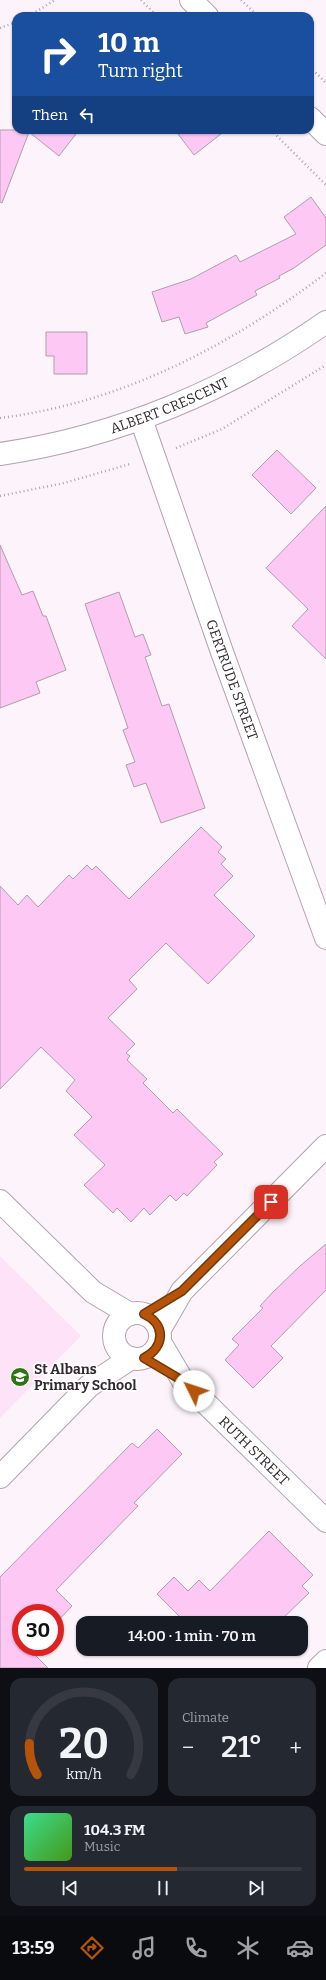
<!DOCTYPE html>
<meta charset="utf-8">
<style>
:root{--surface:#171b24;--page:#242831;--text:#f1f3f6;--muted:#9ea1a6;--line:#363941;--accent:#b45309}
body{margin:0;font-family:Bitter,serif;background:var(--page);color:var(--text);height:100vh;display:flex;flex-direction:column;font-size:15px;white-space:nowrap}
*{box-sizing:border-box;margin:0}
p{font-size:13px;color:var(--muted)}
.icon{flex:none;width:22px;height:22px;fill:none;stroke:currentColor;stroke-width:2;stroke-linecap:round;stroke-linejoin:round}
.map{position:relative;height:1668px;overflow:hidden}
.panel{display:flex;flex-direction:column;gap:10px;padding:10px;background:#0d0f14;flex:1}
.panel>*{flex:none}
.guide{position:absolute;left:12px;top:12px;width:302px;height:122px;border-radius:12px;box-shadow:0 1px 3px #0004;background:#1a4fa0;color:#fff;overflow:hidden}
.speed{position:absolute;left:12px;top:1604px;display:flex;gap:8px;font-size:20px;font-weight:700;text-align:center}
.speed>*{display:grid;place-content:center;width:52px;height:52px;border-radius:50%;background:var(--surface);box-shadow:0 1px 3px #0004;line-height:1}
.speed .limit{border:6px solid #d22;background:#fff;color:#111}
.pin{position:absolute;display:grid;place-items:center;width:34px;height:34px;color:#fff;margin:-17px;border-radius:8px;box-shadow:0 2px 6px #0006}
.me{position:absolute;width:44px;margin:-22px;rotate:311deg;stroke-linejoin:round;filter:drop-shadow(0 0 3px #0008)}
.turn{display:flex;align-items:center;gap:14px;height:84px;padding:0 20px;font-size:18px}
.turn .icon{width:52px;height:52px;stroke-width:2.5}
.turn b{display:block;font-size:28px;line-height:34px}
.then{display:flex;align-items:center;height:38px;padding:0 20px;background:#0003;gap:8px;font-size:15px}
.big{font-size:30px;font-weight:600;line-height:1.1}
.panel .card{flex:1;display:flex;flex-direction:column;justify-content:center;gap:6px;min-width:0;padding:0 14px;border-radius:12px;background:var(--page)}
.panel .dial{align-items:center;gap:0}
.dial svg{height:104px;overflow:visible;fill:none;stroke:var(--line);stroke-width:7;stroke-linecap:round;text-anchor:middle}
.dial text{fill:var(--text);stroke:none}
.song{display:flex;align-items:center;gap:12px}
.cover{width:48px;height:48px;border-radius:6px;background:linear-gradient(135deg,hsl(150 70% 55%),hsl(100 70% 35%))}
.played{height:4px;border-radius:2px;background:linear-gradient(90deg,var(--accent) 55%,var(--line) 55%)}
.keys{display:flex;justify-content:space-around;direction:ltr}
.heat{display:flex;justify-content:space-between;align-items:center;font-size:22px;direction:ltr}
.panel .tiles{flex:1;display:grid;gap:10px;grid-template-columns:1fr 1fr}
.card:last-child{grid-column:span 2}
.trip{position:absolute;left:76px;top:1616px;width:232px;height:40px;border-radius:12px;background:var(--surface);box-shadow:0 1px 3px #0004;font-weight:600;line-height:40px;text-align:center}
.dock{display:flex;height:64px;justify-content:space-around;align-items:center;background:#090b0e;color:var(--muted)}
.dock .icon{width:28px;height:28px}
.dock .active{color:var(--accent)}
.dock b{font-size:18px;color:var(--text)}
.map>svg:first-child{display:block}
.built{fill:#fee2f8}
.building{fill:#fec8f4;stroke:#b09dad}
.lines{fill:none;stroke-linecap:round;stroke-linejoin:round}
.street-casing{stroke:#b4a1b1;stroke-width:24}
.path{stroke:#ada5ab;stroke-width:2.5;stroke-dasharray:1 3;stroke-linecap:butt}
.street{stroke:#fff;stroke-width:22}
.route-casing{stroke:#753606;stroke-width:10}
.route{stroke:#b45309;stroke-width:7}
.labels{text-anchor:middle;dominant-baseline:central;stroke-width:3.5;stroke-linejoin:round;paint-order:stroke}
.street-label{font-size:14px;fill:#312a30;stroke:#fff}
.poi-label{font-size:14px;font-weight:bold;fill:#312a30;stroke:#fff;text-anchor:start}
</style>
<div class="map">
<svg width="326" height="1668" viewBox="0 0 326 1668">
<rect width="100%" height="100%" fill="#fdf4fb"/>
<polygon class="built" points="0,1256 81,1336 0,1418"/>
<g class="building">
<polygon points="0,130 79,130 59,156 29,132 2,203 0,202"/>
<polygon points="175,130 226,130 194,155"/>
<polygon points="311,197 326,218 326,245 294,268 279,276 280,278 255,291 257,295 206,323 208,327 185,334 179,317 162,322 152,292 191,279 236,255 240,262 296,234 284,217"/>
<polygon points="46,332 87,332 87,374 54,374 54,356 46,356"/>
<polygon points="277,450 316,488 291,514 252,475"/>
<polygon points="326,506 326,659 292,626 308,609 266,568"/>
<polygon points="0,545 22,595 33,591 43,616 46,616 66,670 36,682 40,693 0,708"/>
<polygon points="119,592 135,637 143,634 151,655 145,657 162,706 169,704 205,808 161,823 146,783 134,787 126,765 135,762 123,730 128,728 85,604"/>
<polygon points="201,827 222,847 218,852 226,859 221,864 233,876 214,895 255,936 208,984 166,943 129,980 137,989 108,1018 135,1044 126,1053 130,1056 127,1060 147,1079 143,1083 173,1113 177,1109 223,1154 214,1162 217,1165 187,1196 184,1193 176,1201 170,1195 150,1215 144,1208 131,1222 117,1208 113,1213 84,1185 105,1165 74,1135 92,1117 66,1091 75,1080 41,1047 0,1089 0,886 18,905 27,895 38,907 69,875 73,879 87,865 92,870 96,866 129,899"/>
<polygon points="326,1244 326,1290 271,1346 283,1358 253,1388 225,1360 239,1345 232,1339 263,1308 260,1306 273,1292 300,1266"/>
<polygon points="157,1429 182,1454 134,1503 138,1506 56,1590 72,1606 55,1624 55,1613 21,1613 21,1647 32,1647 29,1649 48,1668 0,1668 0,1577 132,1443 138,1448"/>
<polygon points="269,1531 313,1575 302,1586 309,1593 278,1623 186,1623 157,1594 174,1577 188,1591 199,1580 210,1591"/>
</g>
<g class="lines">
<g class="street-casing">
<g id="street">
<polyline points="191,0 207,16"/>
<polyline points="310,118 326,134"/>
<path id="s1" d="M141,419L222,652L326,938"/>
<path id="s2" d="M0,454C117,437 229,390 326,322"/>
<polyline points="0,1201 93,1292 130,1314"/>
<circle cx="137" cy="1336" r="23"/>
<polyline points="160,1329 182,1291 326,1146"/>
<path id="s3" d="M160,1342L183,1381L326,1521"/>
<polyline points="0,1477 89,1386 131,1358"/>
<polyline points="319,1668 326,1661"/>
</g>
</g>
<g class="path">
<polyline points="141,0 157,16"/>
<polyline points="241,0 258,16"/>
<polyline points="29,16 55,0"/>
<polyline points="0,28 16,22"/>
<polyline points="310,67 326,83"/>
<polyline points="271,130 326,185"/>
<path d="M0,418C121,403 230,346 326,273"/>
<polyline points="176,448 222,429 326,365"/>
<polyline points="0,496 64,483 130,464"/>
</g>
<use href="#street" class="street"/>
</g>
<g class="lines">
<g class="route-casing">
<path id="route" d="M194,1391L183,1381L144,1358C165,1347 166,1324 144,1314L182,1291L271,1202"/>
</g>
<use href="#route" class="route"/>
</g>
<defs>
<g id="school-disc" transform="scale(1)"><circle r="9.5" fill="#2d7415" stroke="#fff"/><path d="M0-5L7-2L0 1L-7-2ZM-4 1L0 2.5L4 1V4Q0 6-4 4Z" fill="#fff"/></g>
</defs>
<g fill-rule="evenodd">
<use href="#school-disc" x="20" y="1377"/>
</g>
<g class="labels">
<g class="street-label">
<text stroke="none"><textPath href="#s2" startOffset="177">ALBERT CRESCENT</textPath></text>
<text stroke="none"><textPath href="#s1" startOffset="276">GERTRUDE STREET</textPath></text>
<text stroke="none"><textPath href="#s3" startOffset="145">RUTH STREET</textPath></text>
</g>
<g class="poi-label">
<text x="34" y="1369">St Albans<tspan x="34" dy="16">Primary School</tspan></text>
</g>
</g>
</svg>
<div class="speed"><div class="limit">30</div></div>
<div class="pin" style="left:271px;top:1202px;background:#d93025"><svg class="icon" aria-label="arrive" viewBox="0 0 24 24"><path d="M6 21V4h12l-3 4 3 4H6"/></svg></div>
<svg class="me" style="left:194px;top:1391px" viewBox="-20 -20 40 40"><circle r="19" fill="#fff"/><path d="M0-13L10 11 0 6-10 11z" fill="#b45309"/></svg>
<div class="trip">14:00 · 1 min · 70 m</div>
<div class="guide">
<div class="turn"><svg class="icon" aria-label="right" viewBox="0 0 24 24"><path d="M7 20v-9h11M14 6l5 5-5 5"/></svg><div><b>10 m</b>Turn right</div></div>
<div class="then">Then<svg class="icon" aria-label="left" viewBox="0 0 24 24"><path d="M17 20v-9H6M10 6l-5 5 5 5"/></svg></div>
</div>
</div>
<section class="panel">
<div class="tiles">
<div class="card dial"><svg viewBox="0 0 100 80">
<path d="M14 69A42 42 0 1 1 86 69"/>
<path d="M14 69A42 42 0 0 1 8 45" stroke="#b45309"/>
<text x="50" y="56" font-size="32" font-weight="700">20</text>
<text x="50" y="72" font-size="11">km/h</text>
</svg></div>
<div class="card"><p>Climate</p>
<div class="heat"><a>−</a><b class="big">21°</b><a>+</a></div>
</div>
<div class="card">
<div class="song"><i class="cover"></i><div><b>104.3 FM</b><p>Music</p></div></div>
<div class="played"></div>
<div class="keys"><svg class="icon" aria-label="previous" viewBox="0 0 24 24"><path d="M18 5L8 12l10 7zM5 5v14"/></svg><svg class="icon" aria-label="pause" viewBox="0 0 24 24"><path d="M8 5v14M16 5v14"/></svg><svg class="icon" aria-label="next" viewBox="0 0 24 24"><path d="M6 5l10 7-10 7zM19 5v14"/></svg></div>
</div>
</div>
</section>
<nav class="dock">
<b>13:59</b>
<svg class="icon active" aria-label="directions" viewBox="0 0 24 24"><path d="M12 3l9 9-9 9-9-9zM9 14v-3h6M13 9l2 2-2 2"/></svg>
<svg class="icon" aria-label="music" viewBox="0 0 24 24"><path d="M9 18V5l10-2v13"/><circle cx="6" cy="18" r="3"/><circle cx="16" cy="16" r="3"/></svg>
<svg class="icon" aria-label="phone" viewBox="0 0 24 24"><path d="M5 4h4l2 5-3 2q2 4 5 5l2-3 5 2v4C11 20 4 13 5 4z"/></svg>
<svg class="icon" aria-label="climate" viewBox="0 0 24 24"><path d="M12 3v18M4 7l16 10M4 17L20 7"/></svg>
<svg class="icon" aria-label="car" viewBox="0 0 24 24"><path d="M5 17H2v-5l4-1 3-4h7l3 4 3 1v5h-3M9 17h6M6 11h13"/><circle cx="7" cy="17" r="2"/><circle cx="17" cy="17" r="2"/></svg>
</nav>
